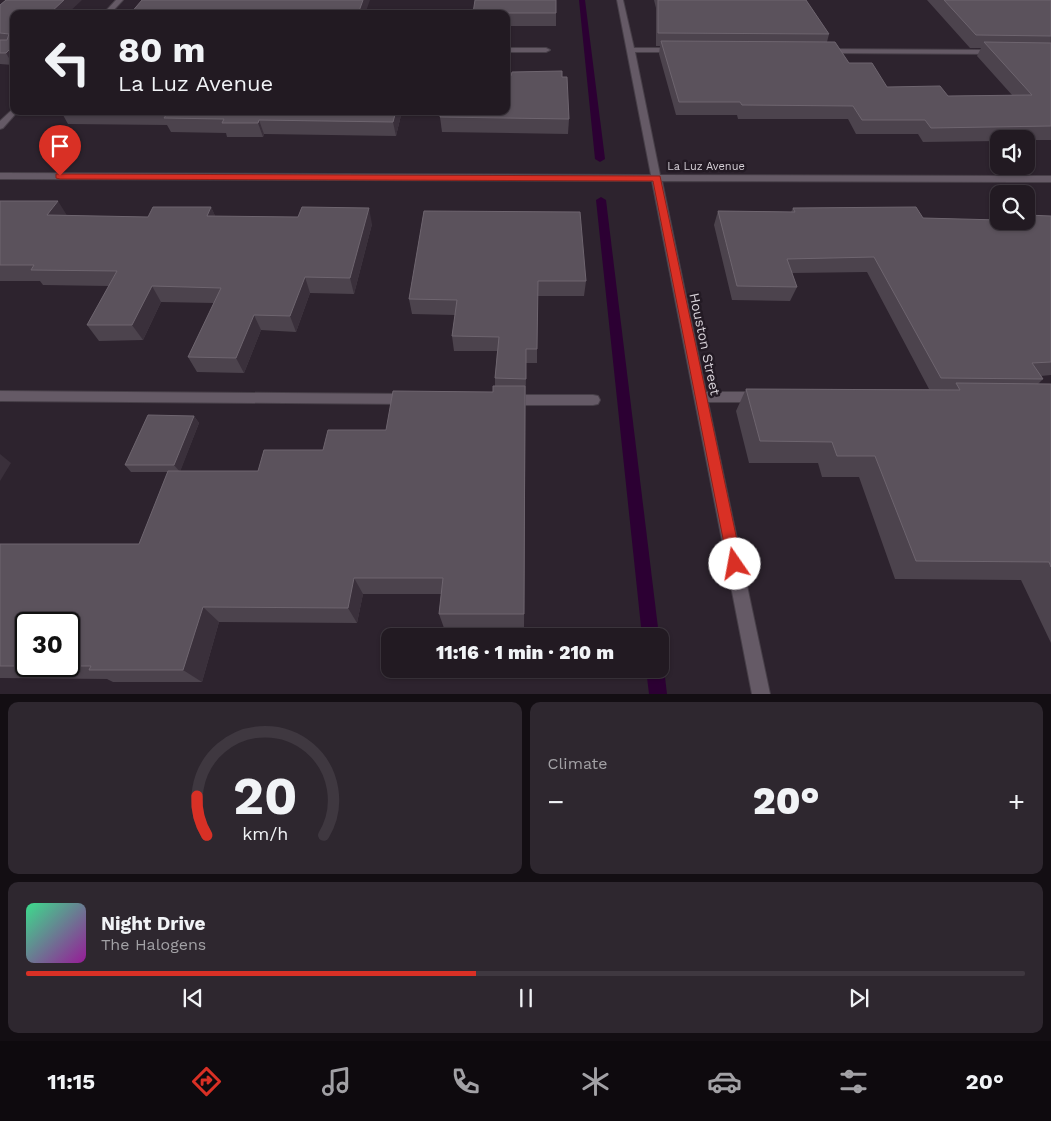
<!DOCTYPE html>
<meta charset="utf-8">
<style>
:root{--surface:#221a22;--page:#2e272f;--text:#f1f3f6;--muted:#a2a1a5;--line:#3f3840;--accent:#d93025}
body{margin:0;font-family:"Work Sans",sans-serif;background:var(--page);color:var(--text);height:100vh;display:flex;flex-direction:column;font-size:19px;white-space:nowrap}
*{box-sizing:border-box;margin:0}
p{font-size:16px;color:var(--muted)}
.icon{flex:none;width:28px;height:28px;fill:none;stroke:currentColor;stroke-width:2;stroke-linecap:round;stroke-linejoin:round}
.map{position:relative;height:694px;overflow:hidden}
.panel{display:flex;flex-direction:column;gap:8px;padding:8px;background:#130e13;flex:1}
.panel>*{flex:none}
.hud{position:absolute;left:10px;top:10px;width:500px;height:105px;border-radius:10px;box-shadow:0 1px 4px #0004,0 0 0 1px var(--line);background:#221a22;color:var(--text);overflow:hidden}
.fabs{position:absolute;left:990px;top:130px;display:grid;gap:10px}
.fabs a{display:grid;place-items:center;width:45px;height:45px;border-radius:10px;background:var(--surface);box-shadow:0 1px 4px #0004,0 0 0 1px var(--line);font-size:25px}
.speed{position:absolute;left:15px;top:612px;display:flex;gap:10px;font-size:25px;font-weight:700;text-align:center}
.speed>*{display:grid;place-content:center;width:65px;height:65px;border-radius:50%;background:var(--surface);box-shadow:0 1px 4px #0004,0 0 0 1px var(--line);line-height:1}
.speed .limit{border:2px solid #111;border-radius:8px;background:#fff;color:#111}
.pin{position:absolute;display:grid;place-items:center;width:42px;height:42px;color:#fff;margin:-51px -21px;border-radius:50% 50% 50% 0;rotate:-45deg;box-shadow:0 0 5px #0007}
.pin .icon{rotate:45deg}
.me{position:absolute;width:55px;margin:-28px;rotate:348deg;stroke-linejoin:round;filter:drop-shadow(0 0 4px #0008)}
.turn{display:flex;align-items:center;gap:18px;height:105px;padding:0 25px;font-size:22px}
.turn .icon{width:65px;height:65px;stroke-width:2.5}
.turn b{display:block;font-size:35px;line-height:42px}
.big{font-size:38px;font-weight:800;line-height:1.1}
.panel .widget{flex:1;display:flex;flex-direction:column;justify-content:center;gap:8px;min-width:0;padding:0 18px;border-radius:10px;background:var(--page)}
.panel .dial{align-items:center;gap:0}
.dial svg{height:130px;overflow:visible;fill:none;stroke:var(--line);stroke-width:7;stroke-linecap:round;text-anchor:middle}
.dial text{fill:var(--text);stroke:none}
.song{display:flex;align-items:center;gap:15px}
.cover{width:60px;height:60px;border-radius:8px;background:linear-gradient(135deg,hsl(150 70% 55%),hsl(300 70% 35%))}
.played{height:5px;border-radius:2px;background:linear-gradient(90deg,var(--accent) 45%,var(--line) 45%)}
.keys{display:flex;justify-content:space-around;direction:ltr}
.heat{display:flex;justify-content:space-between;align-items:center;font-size:28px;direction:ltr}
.panel .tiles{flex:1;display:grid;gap:8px;grid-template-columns:1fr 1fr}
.widget:last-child{grid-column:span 2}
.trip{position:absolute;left:381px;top:628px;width:288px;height:50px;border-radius:10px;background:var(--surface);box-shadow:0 1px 4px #0004,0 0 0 1px var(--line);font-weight:800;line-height:50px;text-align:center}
.dock{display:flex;height:80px;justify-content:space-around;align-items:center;background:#0e0a0e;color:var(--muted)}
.dock .icon{width:35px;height:35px}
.dock .current{color:var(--accent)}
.dock b{font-size:22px;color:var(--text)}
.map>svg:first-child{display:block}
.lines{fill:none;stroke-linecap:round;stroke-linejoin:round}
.stream{fill:#2c0033;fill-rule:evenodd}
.minor-casing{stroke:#473f48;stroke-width:2}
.minor{fill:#655a66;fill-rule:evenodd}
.wall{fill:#4c434d}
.shaded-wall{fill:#3a303b}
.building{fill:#5b525c;stroke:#6e656f;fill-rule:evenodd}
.route{fill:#d93025;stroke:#8d1f18}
.labels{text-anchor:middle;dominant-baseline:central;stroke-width:5;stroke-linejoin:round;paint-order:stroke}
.far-street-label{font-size:11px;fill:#d5cfd6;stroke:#231a24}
.street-label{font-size:14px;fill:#d5cfd6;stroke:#231a24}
</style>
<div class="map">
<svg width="1051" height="694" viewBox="0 0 1051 694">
<rect width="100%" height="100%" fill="#2d232e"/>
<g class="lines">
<g class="stream">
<polygon points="579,0 585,0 605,159 600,162 595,159"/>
<polygon points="601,197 606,200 659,636 642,636 596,200"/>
<polygon points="660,662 664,669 667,694 649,694 646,669 660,669"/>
</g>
<g class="minor-casing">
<g id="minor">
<polygon points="116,0 123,0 110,14 103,14"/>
<polygon points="617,0 623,0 634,48 676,48 680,50 676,52 635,52 660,175 1051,176 1051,182 662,181 706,392 758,392 763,393 765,397 763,401 758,402 708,402 770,694 752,694 652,181 0,179 0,173 651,175"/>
<polygon points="506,48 546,48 550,50 546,52 506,52"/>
<polygon points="823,49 996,50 1000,52 996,54 826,53 822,51"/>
<polygon points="14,108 14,111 18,111 3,128 0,129 0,121"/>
<polygon points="0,391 408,394 413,395 415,399 413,403 408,404 0,401"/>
<polygon points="510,395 593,395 598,396 600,400 598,404 593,405 510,405 505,404 503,400 505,396"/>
</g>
</g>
<use href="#minor" class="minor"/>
</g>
<g class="wall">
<polygon points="6,0 13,65 0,64 0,5"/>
<polygon points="654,0 806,0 829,34 827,42 849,63 887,87 948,96 1012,95 977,56 981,48 970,48 927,0 1051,0 1051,140 1026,140 1026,139 999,139 999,141 923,142 918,134 856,134 848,119 738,119 737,115 676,115 659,54 660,46 656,46 656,8"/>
<polygon points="473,13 556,13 556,26 506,26 506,14 473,14"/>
<polygon points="562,77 569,119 568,134 442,132 440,117"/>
<polygon points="59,111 402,111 396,136 264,134 263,137 227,137 226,133 171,132 167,125 68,124 63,115 61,115"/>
<polygon points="0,201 67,216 148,217 211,207 215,216 372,224 354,294 310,293 296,332 261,330 244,373 197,372 188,357 214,303 161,302 143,340 99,341 87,325 109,286 43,285 40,281 0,281"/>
<polygon points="793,208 923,218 1026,221 1051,216 1051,375 1041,376 1043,379 1038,384 1051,384 1051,643 1021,580 895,579 859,477 822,477 818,463 749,463 736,411 746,389 929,389 867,272 792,273 797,287 790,301 732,300 714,225 718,211 791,212"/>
<polygon points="424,211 586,281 584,296 537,296 537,363 526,363 524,628 444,628 439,614 441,594 363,594 357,623 219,622 202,682 113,682 107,679 0,678 0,544 139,544 168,472 131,472 125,465 194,416 199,423 180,471 258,471 386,430 493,392 495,386 495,378 497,351 454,351 452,336 455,315 412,314 409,299"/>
</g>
<g class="shaded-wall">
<polygon points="64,0 82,0 67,14 49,14"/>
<polygon points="363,0 370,0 365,14 358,14"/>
<polygon points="14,45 14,64 13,65 6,53"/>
<polygon points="396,111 402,111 396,136 393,122"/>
<polygon points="259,120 264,134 263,137 258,123"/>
<polygon points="58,201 68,217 47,215"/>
<polygon points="211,207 218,222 207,216"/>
<polygon points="369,208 372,224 354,294 350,278"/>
<polygon points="305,277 310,293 296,332 290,316"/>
<polygon points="152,286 161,302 143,340 132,325"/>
<polygon points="254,315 261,330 244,373 236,358"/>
<polygon points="194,416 199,423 180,472 174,465"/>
<polygon points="0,454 11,463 0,481"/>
<polygon points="354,578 363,594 357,623 348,608"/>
<polygon points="203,607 219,622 202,682 183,670"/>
</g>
<g class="building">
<polygon points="6,0 64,0 49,14 14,14 14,45 6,53 0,53 0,40 7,40 9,34 0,33 0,5"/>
<polygon points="142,0 363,0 358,14 130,14"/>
<polygon points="475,0 556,0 556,13 473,13"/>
<polygon points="658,0 806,0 829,34 658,33"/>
<polygon points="944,0 1051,0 1051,36 976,35"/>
<polygon points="661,41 835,42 849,63 872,63 887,87 940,86 948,96 1032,95 984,42 1051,43 1051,126 931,128 925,120 862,120 853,106 742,105 740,102 679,102"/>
<polygon points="562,71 562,77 567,77 569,119 440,117 441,111 506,111 506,76 511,76 512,72"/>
<polygon points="159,111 396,111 393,122 259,120 258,123 222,123 224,119 164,118 169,111"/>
<polygon points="0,201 58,201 47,215 148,217 153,207 211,207 207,216 298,217 302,207 369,208 350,278 305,277 290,316 254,315 236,358 188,357 221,288 152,286 132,325 87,325 117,271 31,270 34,265 0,265"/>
<polygon points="916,207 923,218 999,220 999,221 1026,221 1026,215 1051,216 1051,362 1032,363 1043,379 941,378 874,257 787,259 797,287 737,286 718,211 795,212 793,208"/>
<polygon points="424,211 580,212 586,281 538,281 537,349 526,349 526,379 495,378 499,337 452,336 457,300 409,299"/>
<polygon points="956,383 1051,384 1051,567 1049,562 916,561 875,456 837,456 832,442 760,441 746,389 960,390"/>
<path d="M493,386H525L524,614H439L443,578H354L348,608L203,607L183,670H89L91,666H0V544H139L168,471H258L264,450H323L328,430H386L393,391L493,392ZM26,624H69V666H26Z"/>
<polygon points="148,415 194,416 174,465 125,465"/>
</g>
<polygon class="route" points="56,174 660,176 742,564 740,569 735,571 730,569 728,564 653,181 60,179 56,178"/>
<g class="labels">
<g class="far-street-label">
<text x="706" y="166">La Luz Avenue</text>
</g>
<g class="street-label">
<text transform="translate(705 344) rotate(78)">Houston Street</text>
</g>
</g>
</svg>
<div class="fabs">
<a><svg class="icon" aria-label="sound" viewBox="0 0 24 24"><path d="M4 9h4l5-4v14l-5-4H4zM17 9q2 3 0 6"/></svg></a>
<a><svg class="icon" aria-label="search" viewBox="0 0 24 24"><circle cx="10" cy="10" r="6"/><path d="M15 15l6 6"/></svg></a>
</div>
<div class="speed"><div class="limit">30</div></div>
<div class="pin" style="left:60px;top:176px;background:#d93025"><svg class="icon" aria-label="arrive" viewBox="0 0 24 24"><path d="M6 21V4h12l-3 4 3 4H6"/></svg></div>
<svg class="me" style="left:735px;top:564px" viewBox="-20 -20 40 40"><circle r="19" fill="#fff"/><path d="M0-13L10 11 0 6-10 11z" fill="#d93025"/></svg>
<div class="trip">11:16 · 1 min · 210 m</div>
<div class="hud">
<div class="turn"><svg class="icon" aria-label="left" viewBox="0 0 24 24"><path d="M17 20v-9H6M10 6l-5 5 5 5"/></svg><div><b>80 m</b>La Luz Avenue</div></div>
</div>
</div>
<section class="panel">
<div class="tiles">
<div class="widget dial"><svg viewBox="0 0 100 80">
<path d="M14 69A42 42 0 1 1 86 69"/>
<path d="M14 69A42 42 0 0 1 8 45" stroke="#d93025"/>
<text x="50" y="56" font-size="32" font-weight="700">20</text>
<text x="50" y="72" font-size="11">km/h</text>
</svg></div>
<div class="widget"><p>Climate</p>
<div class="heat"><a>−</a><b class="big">20°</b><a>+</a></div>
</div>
<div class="widget">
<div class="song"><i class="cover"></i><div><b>Night Drive</b><p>The Halogens</p></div></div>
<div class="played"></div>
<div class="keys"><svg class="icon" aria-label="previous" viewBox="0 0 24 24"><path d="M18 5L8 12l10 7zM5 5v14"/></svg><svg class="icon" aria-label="pause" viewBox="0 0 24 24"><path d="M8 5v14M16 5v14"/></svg><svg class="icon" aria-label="next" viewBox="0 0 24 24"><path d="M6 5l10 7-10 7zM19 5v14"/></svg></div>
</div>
</div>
</section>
<nav class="dock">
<b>11:15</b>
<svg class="icon current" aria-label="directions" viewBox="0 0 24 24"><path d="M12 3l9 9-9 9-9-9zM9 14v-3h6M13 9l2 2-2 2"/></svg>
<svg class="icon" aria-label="music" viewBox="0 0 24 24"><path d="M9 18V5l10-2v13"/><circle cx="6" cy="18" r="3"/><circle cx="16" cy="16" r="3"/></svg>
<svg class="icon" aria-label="phone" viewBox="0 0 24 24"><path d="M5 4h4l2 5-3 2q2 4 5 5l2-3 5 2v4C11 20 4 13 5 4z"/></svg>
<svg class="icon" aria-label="climate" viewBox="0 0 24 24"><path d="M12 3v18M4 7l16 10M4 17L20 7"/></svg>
<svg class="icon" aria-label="car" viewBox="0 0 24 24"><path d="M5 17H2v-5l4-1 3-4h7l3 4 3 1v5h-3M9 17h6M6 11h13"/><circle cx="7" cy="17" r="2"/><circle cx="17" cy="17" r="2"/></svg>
<svg class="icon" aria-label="filters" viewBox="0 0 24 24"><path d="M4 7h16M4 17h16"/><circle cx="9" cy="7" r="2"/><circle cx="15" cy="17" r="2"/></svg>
<b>20°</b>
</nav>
